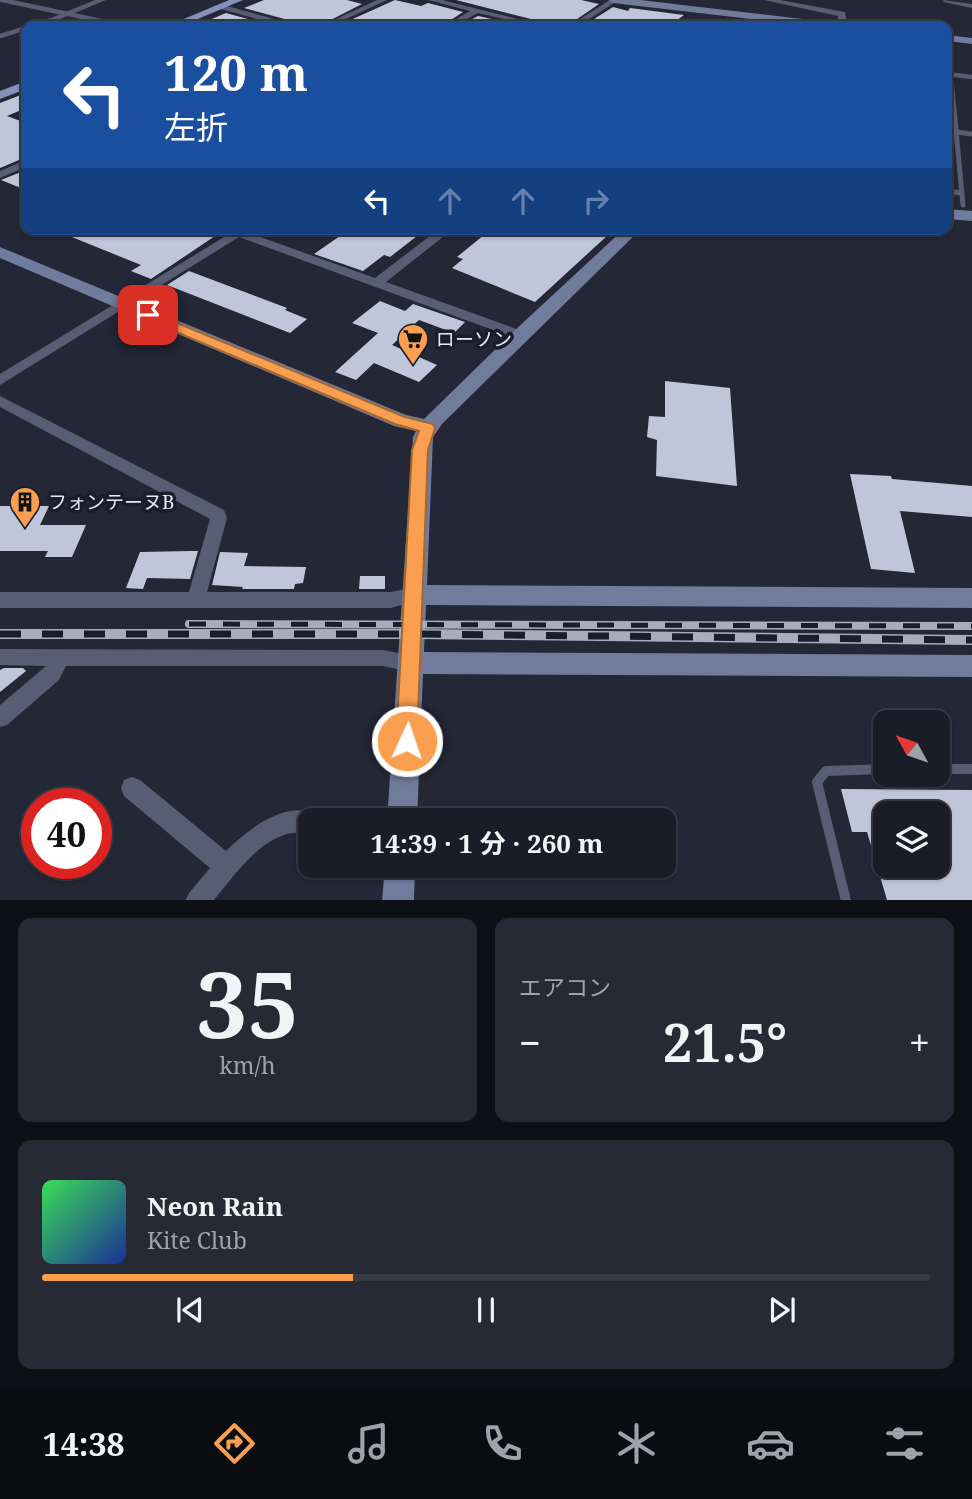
<!DOCTYPE html>
<html lang="ja">
<meta charset="utf-8">
<style>
:root{--surface:#1a1d28;--page:#272a34;--text:#f1f3f6;--muted:#9fa2a8;--line:#383b45;--accent:#fa9f4f}
body{margin:0;font-family:"Noto Serif","Noto Sans JP",serif;background:var(--page);color:var(--text);height:100vh;display:flex;flex-direction:column;font-size:26px;white-space:nowrap}
*{box-sizing:border-box;margin:0}
p{font-size:23px;color:var(--muted)}
.icon{flex:none;width:38px;height:38px;fill:none;stroke:currentColor;stroke-width:2;stroke-linecap:round;stroke-linejoin:round}
.map{position:relative;height:900px;overflow:hidden}
.drawer{display:flex;flex-direction:column;gap:18px;padding:18px;background:#0e1016;flex:1}
.drawer>*{flex:none}
.banner{position:absolute;left:21px;top:21px;width:931px;height:214px;border-radius:14px;box-shadow:0 2px 5px #0004,0 0 0 2px var(--line);background:#1a4fa0;color:#fff;overflow:hidden}
.needle{width:46px;rotate:310deg}
.controls{position:absolute;left:873px;top:710px;display:grid;gap:14px}
.controls a{display:grid;place-items:center;width:77px;height:77px;border-radius:14px;background:var(--surface);box-shadow:0 2px 5px #0004,0 0 0 2px var(--line);font-size:35px}
.speed{position:absolute;left:21px;top:788px;display:flex;gap:14px;font-size:35px;font-weight:700;text-align:center}
.speed>*{display:grid;place-content:center;width:91px;height:91px;border-radius:50%;background:var(--surface);box-shadow:0 2px 5px #0004,0 0 0 2px var(--line);line-height:1}
.speed .limit{border:10px solid #d22;background:#fff;color:#111}
.pin{position:absolute;display:grid;place-items:center;width:60px;height:60px;color:#fff;margin:-30px;border-radius:14px;box-shadow:0 4px 10px #0006}
.me{position:absolute;width:77px;margin:-38px;rotate:3deg;stroke-linejoin:round;filter:drop-shadow(0 0 5px #0008)}
.turn{display:flex;align-items:center;gap:24px;height:147px;padding:0 28px;font-size:32px}
.turn .icon{width:91px;height:91px;stroke-width:2.5}
.turn b{display:block;font-size:49px;line-height:60px}
.lanes{display:flex;align-items:center;height:66px;padding:0 28px;background:#0003;justify-content:center;gap:35px;direction:ltr}
.lanes .off{opacity:.35}
.big{font-size:52px;font-weight:700;line-height:1.1}
.drawer .tile{flex:1;display:flex;flex-direction:column;justify-content:center;gap:10px;min-width:0;padding:0 24px;border-radius:14px;background:var(--page)}
.drawer .dial{align-items:center;gap:0}
.dial b{font-size:91px;line-height:1}
.song{display:flex;align-items:center;gap:21px}
.cover{width:84px;height:84px;border-radius:10px;background:linear-gradient(135deg,hsl(130 70% 55%),hsl(230 70% 35%))}
.played{height:7px;border-radius:4px;background:linear-gradient(90deg,var(--accent) 35%,var(--line) 35%)}
.keys{display:flex;justify-content:space-around;direction:ltr}
.heat{display:flex;justify-content:space-between;align-items:center;font-size:38px;direction:ltr}
.drawer .tiles{flex:1;display:grid;gap:18px;grid-template-columns:1fr 1fr}
.tile:last-child{grid-column:span 2}
.trip{position:absolute;left:298px;top:808px;width:378px;height:70px;border-radius:14px;background:var(--surface);box-shadow:0 2px 5px #0004,0 0 0 2px var(--line);font-weight:700;line-height:70px;text-align:center}
.menu{display:flex;height:112px;justify-content:space-around;align-items:center;background:#0a0c10;color:var(--muted)}
.menu .icon{width:49px;height:49px}
.menu .on{color:var(--accent)}
.menu b{font-size:32px;color:var(--text)}
.map>svg:first-child{display:block}
.building{fill:#c0c6da;fill-rule:evenodd}
.lines{fill:none;stroke-linecap:round;stroke-linejoin:round}
.lane-far2{stroke:#575d72;stroke-width:4.5}
.lane-far1{stroke:#575d72;stroke-width:5}
.lane{stroke:#575d72;stroke-width:10}
.street{fill:#575d72;fill-rule:evenodd}
.secondary{fill:#717b9b;fill-rule:evenodd}
.primary{fill:#8691bb;fill-rule:evenodd}
.rail-far1-casing{stroke:#aaadb9;stroke-width:8}
.rail-casing{stroke:#aaadb9;stroke-width:10}
.rail-far1{stroke:#191d2c;stroke-width:5;stroke-dasharray:17;stroke-linecap:butt}
.rail{stroke:#191d2c;stroke-width:7;stroke-dasharray:21;stroke-linecap:butt}
.route{fill:#fa9f4f;stroke:#a26733;stroke-width:2}
.labels{text-anchor:middle;dominant-baseline:central;stroke-width:7;stroke-linejoin:round;paint-order:stroke}
.poi-label{font-size:19px;fill:#e5e8f3;stroke:#191d2c;text-anchor:start}
</style>
<div class="map">
<svg width="972" height="901" viewBox="0 0 972 901">
<rect width="100%" height="100%" fill="#232736"/>
<g class="building">
<polygon points="264,0 347,0 362,4 319,26 296,26 292,21 244,8"/>
<polygon points="395,0 421,6 428,3 463,12 442,26 337,26"/>
<polygon points="456,0 581,0 599,4 567,26 549,26 547,23"/>
<polygon points="613,7 628,11 630,8 684,15 669,26 583,26"/>
<polygon points="226,13 274,26 195,26"/>
<polygon points="478,16 523,26 459,26"/>
<polygon points="26,93 26,108 7,116 26,123 26,157 0,168 0,103"/>
<polygon points="26,170 26,190 1,180"/>
<polygon points="52,229 218,229 221,232 151,279 131,271 141,265"/>
<polygon points="350,229 426,229 390,257 384,255 363,271 314,254"/>
<polygon points="496,229 592,229 608,235 535,302 452,268 463,259 457,257 490,230"/>
<polygon points="189,271 287,308 285,310 307,319 290,333 167,285"/>
<polygon points="380,301 405,311 413,304 465,322 454,333 419,320 392,345 437,365 419,382 374,363 356,380 335,372 378,333 352,323"/>
<polygon points="665,381 730,388 737,486 656,476 657,440 647,437 649,416 665,417"/>
<polygon points="850,474 891,476 892,479 972,486 972,517 900,511 915,573 871,569"/>
<polygon points="0,506 49,506 40,525 86,525 72,557 45,557 48,551 0,551"/>
<polygon points="190,551 198,551 190,579 147,578 143,589 126,588 140,552"/>
<polygon points="220,552 248,553 244,566 306,567 303,583 295,584 294,589 242,589 243,587 212,585"/>
<polygon points="360,576 385,576 385,589 359,589"/>
<polygon points="4,668 23,668 26,671 0,692 0,670"/>
<path d="M841,789L972,790V900H887L867,832H852ZM886,814H938V866H886Z"/>
</g>
<g class="lines">
<g class="lane-far2">
<polyline points="2,0 125,26"/>
<polyline points="222,7 291,26"/>
<polyline points="33,26 50,20"/>
<polyline points="0,36 26,28"/>
<polyline points="948,39 954,110"/>
<polyline points="947,74 972,77"/>
</g>
<g class="lane-far1">
<polyline points="954,109 963,205"/>
<polyline points="956,132 972,134"/>
<polyline points="947,191 962,193"/>
</g>
<g class="lane">
<polyline points="938,769 972,769"/>
<polyline points="846,901 817,782 826,771 886,769"/>
</g>
<g class="street">
<polygon points="95,0 106,0 53,22 46,20"/>
<polygon points="377,0 387,0 331,26 321,26"/>
<polygon points="428,0 442,0 546,26 533,26 478,13 454,26 444,26 470,11"/>
<polygon points="610,0 619,0 578,26 569,26"/>
<polygon points="764,0 780,0 845,12 847,23 845,26 837,26 838,16"/>
<polygon points="943,0 972,4 972,8 944,2"/>
<polygon points="26,160 26,167 0,178 0,171"/>
<polygon points="221,229 246,229 246,232 375,278 439,229 453,229 386,282 525,332 527,335 525,338 515,338 239,237 0,385 0,374 229,234"/>
<polygon points="0,396 224,510 227,518 207,592 391,592 414,587 420,590 423,595 420,600 391,608 0,608 0,592 189,592 210,519 0,407"/>
<polygon points="0,649 383,650 418,657 421,663 418,669 411,672 383,666 66,666 59,680 7,725 0,727 0,705 46,666 0,665"/>
<path d="M132,777L140,780L226,851C249,829 284,800 318,814L321,821H310V833C303,833 294,832 287,834C257,842 232,878 213,901H185L189,893L210,868L124,796L121,788L124,780Z"/>
<polygon points="403,807 411,810 413,821 329,821 332,813 340,810"/>
</g>
<g class="secondary">
<polygon points="608,0 640,0 837,23 842,26 811,26 613,3"/>
<polygon points="947,35 972,38 972,44 947,41"/>
<polygon points="947,209 972,211 972,221 947,219"/>
<polygon points="624,229 641,229 442,424 433,437 427,585 972,588 972,608 426,605 424,652 972,655 972,677 423,674 417,821 387,821 413,437 416,431 394,426 0,258 0,247 406,415 424,419 514,331"/>
<polygon points="385,866 415,866 414,901 382,901"/>
</g>
<g class="primary">
<polygon points="229,0 243,0 181,26 167,26"/>
<polygon points="26,81 26,89 0,99 0,91"/>
</g>
<g class="rail-far1-casing">
<polyline id="rail-far1" points="189,624 972,626"/>
</g>
<g class="rail-casing">
<polyline id="rail" points="0,634 413,634 972,640"/>
</g>
<use href="#rail-far1" class="rail-far1"/>
<use href="#rail" class="rail"/>
</g>
<polygon class="route" points="148,311 405,417 433,424 435,428 428,450 417,741 414,748 407,751 399,748 396,741 412,450 419,431 395,424 143,318 141,315"/>
<defs>
<g id="supermarket-pin" transform="scale(1.575)"><path d="M0 17L-7.5 6A9.5 9.5 0 1 1 7.5 6Z" fill="#fa9f4f" stroke="#191d2c"/><path d="M-6-5.5h2.5l.6 2H6L4.5 2H-2.5L-4.4-4H-6ZM-1.5 3.2a1.3 1.3 0 1 0 .1 0ZM3 3.2a1.3 1.3 0 1 0 .1 0Z" fill="#111"/></g>
<g id="building-pin" transform="scale(1.575)"><path d="M0 17L-7.5 6A9.5 9.5 0 1 1 7.5 6Z" fill="#fa9f4f" stroke="#191d2c"/><path d="M-4-6H4V6H1V3H-1V6H-4ZM-2.5-4.3h1.7v1.8h-1.7ZM.8-4.3h1.7v1.8H.8ZM-2.5-1h1.7V.8h-1.7ZM.8-1h1.7V.8H.8Z" fill="#111"/></g>
</defs>
<g fill-rule="evenodd">
<use href="#supermarket-pin" x="413" y="339"/>
<use href="#building-pin" x="25" y="502"/>
</g>
<g class="labels">
<g class="poi-label">
<text x="436" y="339">ローソン</text>
<text x="48" y="502">フォンテーヌB</text>
</g>
</g>
</svg>
<div class="controls">
<a><svg class="needle" viewBox="-14 -14 28 28"><path d="M0-13l5 13h-10z" fill="#e53935"/><path d="M0 13l5-13h-10z" fill="#9fa2a8"/></svg></a>
<a><svg class="icon" aria-label="layers" viewBox="0 0 24 24"><path d="M12 4l9 5-9 5-9-5zM3 14l9 5 9-5"/></svg></a>
</div>
<div class="speed"><div class="limit">40</div></div>
<div class="pin" style="left:148px;top:315px;background:#d93025"><svg class="icon" aria-label="arrive" viewBox="0 0 24 24"><path d="M6 21V4h12l-3 4 3 4H6"/></svg></div>
<svg class="me" style="left:407px;top:741px" viewBox="-20 -20 40 40"><circle r="17" fill="#fa9f4f" stroke="#fff" stroke-width="3"/><path d="M0-11L8 9 0 5-8 9z" fill="#fff"/></svg>
<div class="trip">14:39 · 1 分 · 260 m</div>
<div class="banner">
<div class="turn"><svg class="icon" aria-label="left" viewBox="0 0 24 24"><path d="M17 20v-9H6M10 6l-5 5 5 5"/></svg><div><b>120 m</b>左折</div></div>
<div class="lanes"><svg class="icon" aria-label="left" viewBox="0 0 24 24"><path d="M17 20v-9H6M10 6l-5 5 5 5"/></svg><svg class="icon off" aria-label="ahead" viewBox="0 0 24 24"><path d="M12 20V5M6 11l6-6 6 6"/></svg><svg class="icon off" aria-label="ahead" viewBox="0 0 24 24"><path d="M12 20V5M6 11l6-6 6 6"/></svg><svg class="icon off" aria-label="right" viewBox="0 0 24 24"><path d="M7 20v-9h11M14 6l5 5-5 5"/></svg></div>
</div>
</div>
<section class="drawer">
<div class="tiles">
<div class="tile dial"><b>35</b><p>km/h</p></div>
<div class="tile"><p>エアコン</p>
<div class="heat"><a>−</a><b class="big">21.5°</b><a>+</a></div>
</div>
<div class="tile">
<div class="song"><i class="cover"></i><div><b>Neon Rain</b><p>Kite Club</p></div></div>
<div class="played"></div>
<div class="keys"><svg class="icon" aria-label="previous" viewBox="0 0 24 24"><path d="M18 5L8 12l10 7zM5 5v14"/></svg><svg class="icon" aria-label="pause" viewBox="0 0 24 24"><path d="M8 5v14M16 5v14"/></svg><svg class="icon" aria-label="next" viewBox="0 0 24 24"><path d="M6 5l10 7-10 7zM19 5v14"/></svg></div>
</div>
</div>
</section>
<nav class="menu">
<b>14:38</b>
<svg class="icon on" aria-label="directions" viewBox="0 0 24 24"><path d="M12 3l9 9-9 9-9-9zM9 14v-3h6M13 9l2 2-2 2"/></svg>
<svg class="icon" aria-label="music" viewBox="0 0 24 24"><path d="M9 18V5l10-2v13"/><circle cx="6" cy="18" r="3"/><circle cx="16" cy="16" r="3"/></svg>
<svg class="icon" aria-label="phone" viewBox="0 0 24 24"><path d="M5 4h4l2 5-3 2q2 4 5 5l2-3 5 2v4C11 20 4 13 5 4z"/></svg>
<svg class="icon" aria-label="climate" viewBox="0 0 24 24"><path d="M12 3v18M4 7l16 10M4 17L20 7"/></svg>
<svg class="icon" aria-label="car" viewBox="0 0 24 24"><path d="M5 17H2v-5l4-1 3-4h7l3 4 3 1v5h-3M9 17h6M6 11h13"/><circle cx="7" cy="17" r="2"/><circle cx="17" cy="17" r="2"/></svg>
<svg class="icon" aria-label="filters" viewBox="0 0 24 24"><path d="M4 7h16M4 17h16"/><circle cx="9" cy="7" r="2"/><circle cx="15" cy="17" r="2"/></svg>
</nav>
